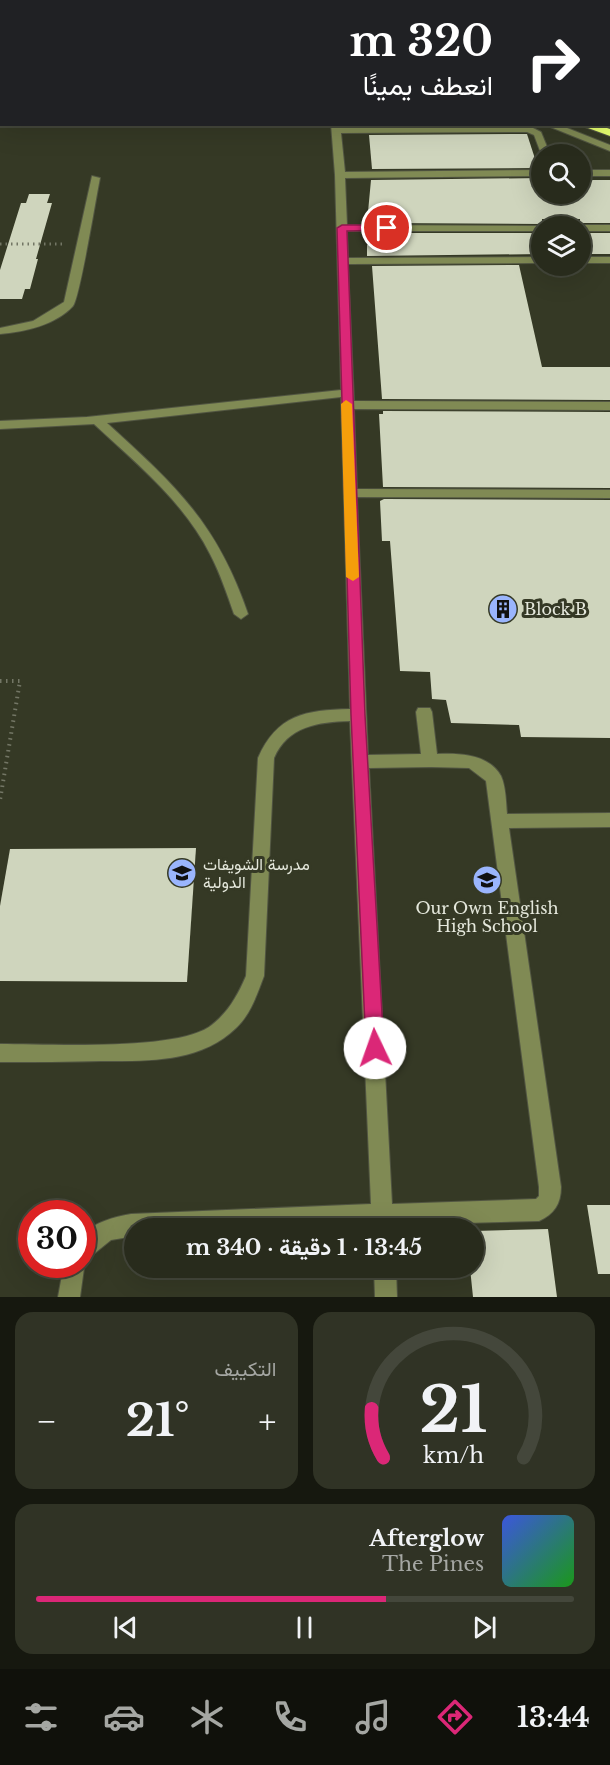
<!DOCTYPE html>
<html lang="ar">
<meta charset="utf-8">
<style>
:root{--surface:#282b1c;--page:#303325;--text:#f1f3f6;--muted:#a5a7a3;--line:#44473b;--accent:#db2777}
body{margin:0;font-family:"Libre Baskerville",Vazirmatn,serif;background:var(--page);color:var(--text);direction:rtl;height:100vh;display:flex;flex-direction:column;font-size:22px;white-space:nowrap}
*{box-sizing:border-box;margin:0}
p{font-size:20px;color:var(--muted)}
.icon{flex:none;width:33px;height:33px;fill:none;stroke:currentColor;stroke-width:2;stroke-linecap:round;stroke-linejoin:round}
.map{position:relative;height:1297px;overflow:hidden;direction:ltr}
.drawer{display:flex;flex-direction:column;gap:15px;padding:15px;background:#16180f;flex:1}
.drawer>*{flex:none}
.top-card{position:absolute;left:0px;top:0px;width:610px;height:126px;box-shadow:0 6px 24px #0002,0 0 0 2px var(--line);direction:rtl;background:#202124;color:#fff;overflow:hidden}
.tools{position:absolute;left:531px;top:144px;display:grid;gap:12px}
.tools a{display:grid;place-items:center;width:60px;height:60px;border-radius:50%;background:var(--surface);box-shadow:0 6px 24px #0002,0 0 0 2px var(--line);font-size:30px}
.speed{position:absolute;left:18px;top:1200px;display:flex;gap:12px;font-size:30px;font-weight:700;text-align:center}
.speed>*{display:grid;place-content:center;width:78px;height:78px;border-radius:50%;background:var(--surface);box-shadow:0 6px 24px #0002,0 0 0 2px var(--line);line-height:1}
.speed .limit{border:9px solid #d22;background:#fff;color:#111}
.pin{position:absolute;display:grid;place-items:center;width:51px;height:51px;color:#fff;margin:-26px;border:3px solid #fff;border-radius:50%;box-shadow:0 2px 6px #0007}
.me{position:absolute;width:66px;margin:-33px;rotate:357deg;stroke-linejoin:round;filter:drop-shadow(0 0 4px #0008)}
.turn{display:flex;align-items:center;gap:21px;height:126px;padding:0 18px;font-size:27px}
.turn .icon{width:78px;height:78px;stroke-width:2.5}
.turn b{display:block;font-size:42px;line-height:51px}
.big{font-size:45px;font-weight:700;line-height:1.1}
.drawer .tile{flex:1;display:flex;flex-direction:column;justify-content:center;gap:9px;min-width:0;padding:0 21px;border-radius:18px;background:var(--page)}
.drawer .dial{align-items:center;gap:0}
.dial svg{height:156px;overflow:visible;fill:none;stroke:var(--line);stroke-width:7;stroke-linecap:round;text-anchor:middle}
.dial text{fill:var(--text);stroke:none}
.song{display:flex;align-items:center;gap:18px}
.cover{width:72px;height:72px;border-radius:9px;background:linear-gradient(135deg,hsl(230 70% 55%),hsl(120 70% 35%))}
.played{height:6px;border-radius:3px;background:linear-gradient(90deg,var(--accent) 65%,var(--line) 65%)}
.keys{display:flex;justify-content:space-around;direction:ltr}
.heat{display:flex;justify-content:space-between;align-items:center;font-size:33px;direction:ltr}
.drawer .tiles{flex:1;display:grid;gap:15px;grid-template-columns:1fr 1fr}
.tile:last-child{grid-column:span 2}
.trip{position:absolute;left:124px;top:1218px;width:360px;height:60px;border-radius:30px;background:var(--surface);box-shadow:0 6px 24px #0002,0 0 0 2px var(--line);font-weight:700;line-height:60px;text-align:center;direction:rtl}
.tabs{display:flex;height:96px;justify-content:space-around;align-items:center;background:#10110b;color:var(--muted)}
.tabs .icon{width:42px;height:42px}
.tabs .on{color:var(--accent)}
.tabs b{font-size:27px;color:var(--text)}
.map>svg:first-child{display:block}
.building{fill:#cfd5bd}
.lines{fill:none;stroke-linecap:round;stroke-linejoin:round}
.minor-casing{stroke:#515542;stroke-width:2}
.highway-casing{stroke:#515542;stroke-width:2}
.path-far1{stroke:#737665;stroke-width:3;stroke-dasharray:1.5 4;stroke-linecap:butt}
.path{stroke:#737665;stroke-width:4;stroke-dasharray:1.5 4.5;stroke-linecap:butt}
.minor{fill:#808a54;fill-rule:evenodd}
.highway{fill:#e5fe6d;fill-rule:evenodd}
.route{fill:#db2777;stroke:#8e194d;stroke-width:1.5}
.slow{fill:#f59e0b}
.labels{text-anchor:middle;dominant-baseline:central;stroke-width:6;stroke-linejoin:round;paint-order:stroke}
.poi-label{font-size:16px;fill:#e5e8dc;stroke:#353925;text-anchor:start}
</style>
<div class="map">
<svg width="610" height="1297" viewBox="0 0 610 1297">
<rect width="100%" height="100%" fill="#353925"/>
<g class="building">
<polygon points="369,135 527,134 538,168 372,169"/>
<polygon points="541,178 542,194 580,194 580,180 610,180 610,223 580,223 580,219 542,219 542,224 385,223 368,212 371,180"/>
<polygon points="29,194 50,194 47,203 52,203 36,259 38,259 30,289 25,289 22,299 0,299 0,270 21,203 26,203"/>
<polygon points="382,233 542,233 542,254 367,256 367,245"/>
<rect x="580" y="233" width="30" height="21"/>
<polygon points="519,265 542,367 610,367 610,400 382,399 372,266"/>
<polygon points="383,411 610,412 610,488 383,487 379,414 383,414"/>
<polygon points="384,499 610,500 610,738 521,737 519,725 451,723 446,700 432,699 430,672 400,671 390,541 382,541 380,501"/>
<polygon points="196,848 187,982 0,981 0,906 10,849"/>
<polygon points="587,1205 610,1205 610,1274 598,1274"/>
<polygon points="548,1229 557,1297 473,1297 470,1268 474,1268 474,1231"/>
</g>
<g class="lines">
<g class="minor-casing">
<g id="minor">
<rect x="0" y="80" width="2" height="6"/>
<path d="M331,124H341V127L529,126L541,132L550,154L542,156L534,135L527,132L341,133L345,172L542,170V176L345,178L347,225L546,226H542V231H347L348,258L542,257V263L348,264L354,401L610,402V410L354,409L357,489L610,490V498L357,497L368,755L421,754L416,712L418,708H430L432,712L437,754C459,753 489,754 501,776C506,787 506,803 507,814L610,813V827L509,828L561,1187C561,1204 554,1214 539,1221L394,1225V1228H372V1226L305,1228H135V1236L111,1240L85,1261L80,1297H58L64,1264H82V1234C96,1222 113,1217 131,1214L371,1204L350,721C318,722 288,726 274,758L264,976C257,994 251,1014 236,1028C200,1063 148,1061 101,1061C68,1062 34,1062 0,1062V1044C46,1044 173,1051 209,1027C227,1014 237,997 246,976L258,758C277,715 305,710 350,709L341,397L107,423C176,486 217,523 248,614L241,619L234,614C227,594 220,573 210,554C184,502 136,463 94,424L0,429V421L87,417L341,390L335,175ZM431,767L469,768L486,781L539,1187V1196L536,1199L392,1204L369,768Z"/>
<polygon points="543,124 557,124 610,145 610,151"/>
<rect x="580" y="170" width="30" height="6"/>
<path d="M92,176L100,178C96,197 80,297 73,306C56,325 24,332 0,334V328L33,321L64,302Z"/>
<polygon points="580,225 610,225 610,231 580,231 580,226 576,226"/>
<rect x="580" y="257" width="30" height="6"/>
<polygon points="374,1268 396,1268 397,1297 375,1297"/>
</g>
</g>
<g class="highway-casing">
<g id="highway">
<polygon points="562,0 573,0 561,2"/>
<rect x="609" y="29" width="1" height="6"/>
<polygon points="609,69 610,69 609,78"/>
<rect x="0" y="70" width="2" height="6"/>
<polygon points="577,124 595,124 610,129 610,136"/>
</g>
</g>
<polyline class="path-far1" points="0,244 66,244"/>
<polyline class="path" points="0,681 20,681 0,800"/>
<use href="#minor" class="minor"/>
<use href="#highway" class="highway"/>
</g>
<polygon class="route" points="387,225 391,228 390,230 347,231 365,715 384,1048 381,1054 375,1057 369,1054 366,1048 351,715 337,228 342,225"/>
<polygon class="slow" points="346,400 352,404 359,577 353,581 346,577 341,404"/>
<defs>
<g id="building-disc" transform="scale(1.5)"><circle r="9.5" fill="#9ab5fd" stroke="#353925"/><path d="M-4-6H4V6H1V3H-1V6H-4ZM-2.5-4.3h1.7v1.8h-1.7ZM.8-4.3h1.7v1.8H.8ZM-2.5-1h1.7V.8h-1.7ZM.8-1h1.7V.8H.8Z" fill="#111"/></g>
<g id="school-disc" transform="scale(1.5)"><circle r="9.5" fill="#9ab5fd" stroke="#353925"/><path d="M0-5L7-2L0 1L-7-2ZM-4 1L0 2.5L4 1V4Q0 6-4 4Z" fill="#111"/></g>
</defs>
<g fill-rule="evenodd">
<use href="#building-disc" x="503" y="609"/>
<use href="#school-disc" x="182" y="873"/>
<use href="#school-disc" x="487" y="880"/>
</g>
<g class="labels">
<g class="poi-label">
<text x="524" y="609">Block B</text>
<text x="203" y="864">مدرسة الشويفات<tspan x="203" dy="18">الدولية</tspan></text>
<text x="487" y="908" text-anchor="middle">Our Own English<tspan x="487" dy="18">High School</tspan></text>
</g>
</g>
</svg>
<div class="tools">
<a><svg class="icon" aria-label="search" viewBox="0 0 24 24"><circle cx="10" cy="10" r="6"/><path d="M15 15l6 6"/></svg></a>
<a><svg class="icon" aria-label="layers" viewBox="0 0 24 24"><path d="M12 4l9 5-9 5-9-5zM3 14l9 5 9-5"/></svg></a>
</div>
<div class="speed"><div class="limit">30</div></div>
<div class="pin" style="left:387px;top:228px;background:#d93025"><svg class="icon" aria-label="arrive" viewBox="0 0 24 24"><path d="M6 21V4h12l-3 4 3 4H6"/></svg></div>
<svg class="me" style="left:375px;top:1048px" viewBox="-20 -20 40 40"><circle r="19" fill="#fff"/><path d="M0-13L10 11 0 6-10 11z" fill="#db2777"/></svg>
<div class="trip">13:45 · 1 دقيقة · 340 m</div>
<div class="top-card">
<div class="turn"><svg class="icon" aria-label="right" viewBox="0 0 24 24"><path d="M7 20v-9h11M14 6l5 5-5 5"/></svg><div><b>320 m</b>انعطف يمينًا</div></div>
</div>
</div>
<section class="drawer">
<div class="tiles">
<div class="tile dial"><svg viewBox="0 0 100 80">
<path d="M14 69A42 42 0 1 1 86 69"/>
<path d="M14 69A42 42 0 0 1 8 44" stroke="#db2777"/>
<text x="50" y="56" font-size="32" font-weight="700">21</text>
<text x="50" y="72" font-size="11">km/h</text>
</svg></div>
<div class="tile"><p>التكييف</p>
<div class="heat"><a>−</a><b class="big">21°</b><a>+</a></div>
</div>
<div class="tile">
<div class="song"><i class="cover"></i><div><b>Afterglow</b><p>The Pines</p></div></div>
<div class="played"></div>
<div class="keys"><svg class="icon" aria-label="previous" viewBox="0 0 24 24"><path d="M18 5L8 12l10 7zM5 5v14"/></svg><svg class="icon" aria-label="pause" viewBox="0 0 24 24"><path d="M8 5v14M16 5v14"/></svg><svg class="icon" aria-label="next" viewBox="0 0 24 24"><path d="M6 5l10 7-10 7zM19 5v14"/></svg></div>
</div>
</div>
</section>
<nav class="tabs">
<b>13:44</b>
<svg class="icon on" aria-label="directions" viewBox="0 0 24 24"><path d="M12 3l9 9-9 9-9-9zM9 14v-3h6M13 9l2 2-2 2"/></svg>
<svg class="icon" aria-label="music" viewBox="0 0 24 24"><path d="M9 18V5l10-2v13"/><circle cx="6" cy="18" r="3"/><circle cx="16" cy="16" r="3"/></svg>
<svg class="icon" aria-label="phone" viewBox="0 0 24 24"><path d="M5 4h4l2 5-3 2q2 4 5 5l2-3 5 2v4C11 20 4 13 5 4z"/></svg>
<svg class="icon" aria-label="climate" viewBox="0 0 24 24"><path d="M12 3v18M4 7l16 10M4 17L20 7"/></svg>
<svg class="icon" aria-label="car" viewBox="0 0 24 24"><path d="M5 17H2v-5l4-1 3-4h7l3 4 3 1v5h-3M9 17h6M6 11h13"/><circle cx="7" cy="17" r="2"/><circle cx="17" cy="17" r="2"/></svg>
<svg class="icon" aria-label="filters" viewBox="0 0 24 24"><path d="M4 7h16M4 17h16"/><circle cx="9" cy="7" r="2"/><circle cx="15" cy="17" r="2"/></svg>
</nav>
